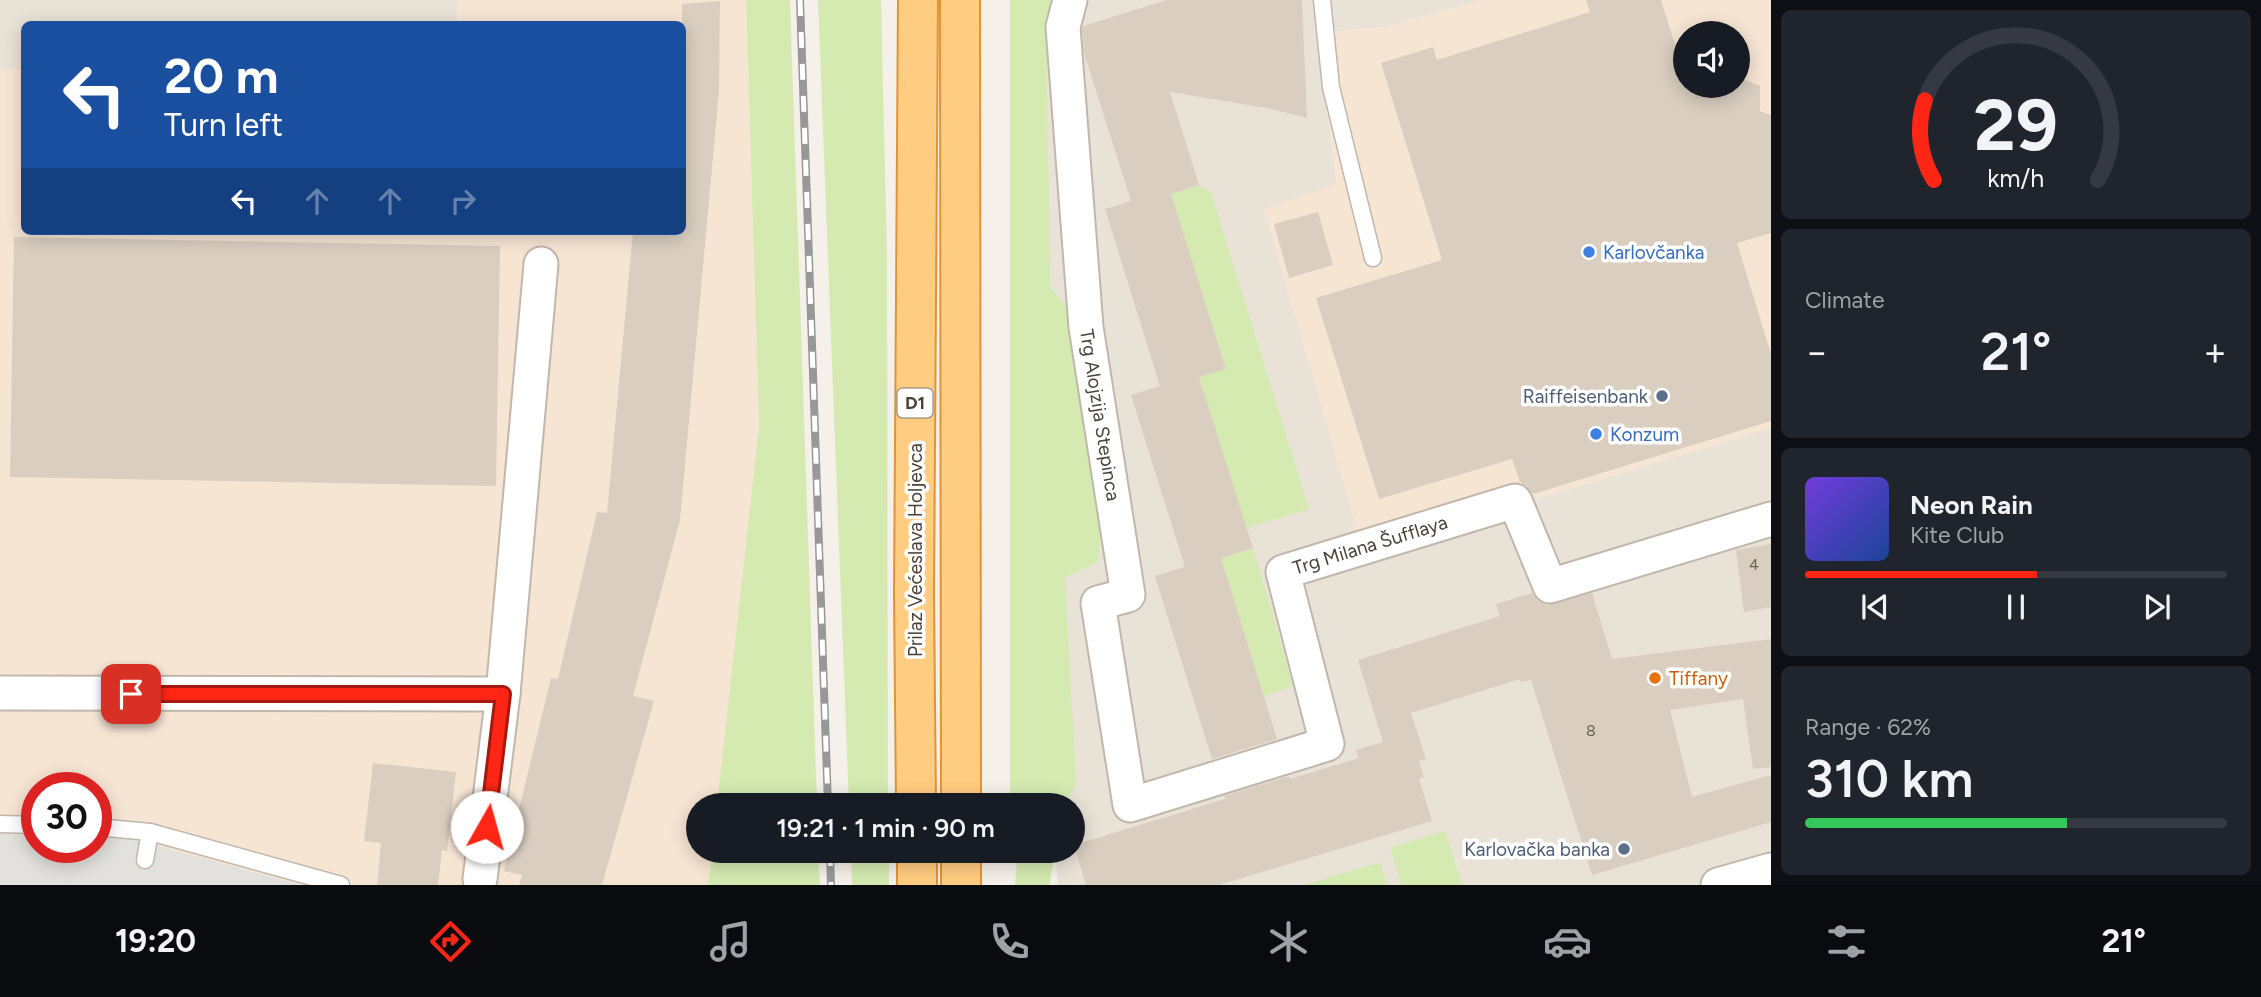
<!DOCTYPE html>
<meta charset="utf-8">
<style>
:root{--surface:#171b24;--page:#20242c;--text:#f1f3f6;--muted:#9ea1a6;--line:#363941;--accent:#ff2616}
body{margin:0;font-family:Figtree,sans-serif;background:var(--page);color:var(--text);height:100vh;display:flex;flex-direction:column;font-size:26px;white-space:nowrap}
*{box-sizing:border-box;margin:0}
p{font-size:23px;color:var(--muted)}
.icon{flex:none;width:38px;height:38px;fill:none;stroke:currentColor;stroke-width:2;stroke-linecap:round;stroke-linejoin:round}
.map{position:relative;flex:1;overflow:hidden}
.drawer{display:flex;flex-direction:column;gap:10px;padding:10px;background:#0d0f14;width:490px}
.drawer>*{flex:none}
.top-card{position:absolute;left:21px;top:21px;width:665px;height:214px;border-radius:10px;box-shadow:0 4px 18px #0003;background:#1a4fa0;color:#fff;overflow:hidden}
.buttons{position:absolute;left:1673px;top:21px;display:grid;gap:14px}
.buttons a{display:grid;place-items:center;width:77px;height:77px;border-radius:50%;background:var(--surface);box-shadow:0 4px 18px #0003;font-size:35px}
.speed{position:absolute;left:21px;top:772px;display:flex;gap:14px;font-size:35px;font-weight:700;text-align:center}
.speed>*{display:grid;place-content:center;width:91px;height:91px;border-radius:50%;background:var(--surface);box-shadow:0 4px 18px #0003;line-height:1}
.speed .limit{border:10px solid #d22;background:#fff;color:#111}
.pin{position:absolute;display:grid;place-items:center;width:60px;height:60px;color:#fff;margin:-30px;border-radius:14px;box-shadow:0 4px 10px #0006}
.me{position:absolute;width:77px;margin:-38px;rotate:7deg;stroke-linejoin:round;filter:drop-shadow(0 0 5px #0008)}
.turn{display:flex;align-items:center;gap:24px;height:147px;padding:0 28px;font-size:32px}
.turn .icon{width:91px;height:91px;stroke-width:2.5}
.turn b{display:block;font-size:49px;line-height:60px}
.lanes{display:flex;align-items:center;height:66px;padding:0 28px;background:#0003;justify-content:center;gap:35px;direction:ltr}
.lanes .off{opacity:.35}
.big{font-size:52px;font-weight:600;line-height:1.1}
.drawer .card{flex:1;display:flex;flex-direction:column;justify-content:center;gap:10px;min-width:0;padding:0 24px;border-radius:10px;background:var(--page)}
.drawer .dial{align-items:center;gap:0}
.dial svg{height:182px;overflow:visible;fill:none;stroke:var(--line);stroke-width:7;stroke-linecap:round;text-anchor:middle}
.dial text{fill:var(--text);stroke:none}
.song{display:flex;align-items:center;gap:21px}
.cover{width:84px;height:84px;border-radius:10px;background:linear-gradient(135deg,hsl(260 70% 55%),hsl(220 70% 35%))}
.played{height:7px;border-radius:4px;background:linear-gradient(90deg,var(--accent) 55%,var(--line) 55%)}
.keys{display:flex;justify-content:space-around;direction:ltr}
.heat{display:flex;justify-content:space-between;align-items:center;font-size:38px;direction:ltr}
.charge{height:10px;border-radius:5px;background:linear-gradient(90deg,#34c759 62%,var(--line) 0)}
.trip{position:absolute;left:686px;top:793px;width:399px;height:70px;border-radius:35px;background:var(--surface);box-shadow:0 4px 18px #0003;font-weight:600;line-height:70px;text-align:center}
.menu{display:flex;height:112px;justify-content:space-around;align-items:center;background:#090b0e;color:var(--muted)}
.menu .icon{width:49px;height:49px}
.menu .selected{color:var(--accent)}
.menu b{font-size:32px;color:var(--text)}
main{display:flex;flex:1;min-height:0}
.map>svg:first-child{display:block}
.residential{fill:#e9e2d7}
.commercial{fill:#f7e5d4;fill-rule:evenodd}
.green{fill:#d5eab1}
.parking{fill:#e3e1de}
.building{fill:#dacec1}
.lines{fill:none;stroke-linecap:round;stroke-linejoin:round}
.service-casing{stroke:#c1b7ab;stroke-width:19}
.minor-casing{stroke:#c1b7ab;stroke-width:37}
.trunk-casing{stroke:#e19436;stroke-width:42}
.service{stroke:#fff;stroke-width:16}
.minor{stroke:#fff;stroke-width:33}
.trunk{stroke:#ffcd81;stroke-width:38}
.rail-casing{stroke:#989898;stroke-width:8}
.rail{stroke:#fff;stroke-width:5;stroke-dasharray:16;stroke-linecap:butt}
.route-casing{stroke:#a6190e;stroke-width:18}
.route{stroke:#ff2616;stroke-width:12}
.shop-dot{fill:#3f7fe0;stroke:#fff;stroke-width:2.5}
.service-dot{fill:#5c6f8a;stroke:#fff;stroke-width:2.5}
.food-dot{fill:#e8710a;stroke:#fff;stroke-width:2.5}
.labels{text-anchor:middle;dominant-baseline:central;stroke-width:7;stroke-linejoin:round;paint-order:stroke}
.number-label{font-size:16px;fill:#6d645a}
.shield{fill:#fff;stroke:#807973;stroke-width:2}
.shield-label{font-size:18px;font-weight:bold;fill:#494037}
.shop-label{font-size:19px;fill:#366cbe;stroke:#fff;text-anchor:start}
.service-label{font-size:19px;fill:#4e5e75;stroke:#fff;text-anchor:end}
.street-label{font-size:19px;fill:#494037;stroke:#fff}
.food-label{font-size:19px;fill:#c56008;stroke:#fff;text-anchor:start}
</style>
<main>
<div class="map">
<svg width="1771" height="885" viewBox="0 0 1771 885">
<rect width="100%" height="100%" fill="#f5f0e9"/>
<g class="residential">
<polygon points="0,0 458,0 457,24 24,24 24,69 0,69"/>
<polygon points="1049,0 1484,0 1385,27 1317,33 1337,184 1363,551 1771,428 1771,885 1058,885 1055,851 1073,850 1073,805 1052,805 1042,644 1046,25"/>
</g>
<g class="commercial">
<path d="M458,0H746L759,426L717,805H698V850L712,851L708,885H0V69H24V231H682V24H457ZM37,788H96V847H37Z"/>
<path d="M1484,0H1771V428L1363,551L1264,209L1337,184L1317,33L1385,27ZM1685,33H1738V86H1685Z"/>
</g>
<g class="green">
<polygon points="746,0 790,0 817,805 717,805 759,426"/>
<polygon points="818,0 881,0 887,256 888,805 849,805"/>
<polygon points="1010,0 1059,0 1058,14 1046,18 1050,287 1074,317 1101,538 1097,563 1065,577 1076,784 1065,805 1010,805"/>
<polygon points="1199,185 1211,193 1309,509 1246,528 1199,377 1226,368 1171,194"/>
<polygon points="1253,548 1293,686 1264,696 1221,558"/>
<polygon points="1445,831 1462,885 1402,885 1390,848"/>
<polygon points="712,851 818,851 820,885 708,885"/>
<polygon points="851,851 889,851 889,885 852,885"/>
<path d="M1018,851H1056C1055,863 1050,872 1050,885H1015Z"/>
<polygon points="1380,862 1388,885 1304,885"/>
</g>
<polygon class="parking" points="0,833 37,834 37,847 96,847 96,836 125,837 301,885 0,885"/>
<g class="building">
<polygon points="1167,0 1302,0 1307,118 1272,109 1170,92 1199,185 1171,194 1226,369 1199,377 1253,548 1221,558 1277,739 1212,759 1155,576 1185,567 1131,395 1160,386 1105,209 1131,201 1084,53 1082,29 1083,26"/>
<polygon points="1586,0 1661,0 1678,54 1685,57 1685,86 1738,86 1738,77 1760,86 1760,111 1771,115 1771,233 1737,243 1771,354 1771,421 1533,494 1528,487 1520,482 1512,459 1379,499 1316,298 1442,260 1381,63 1433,47 1437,60 1590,12"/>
<polygon points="720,1 719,91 680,520 633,696 654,701 602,885 519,885 522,875 504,871 551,678 558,679 597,512 607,513 633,231 682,231 682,4"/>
<polygon points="1318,212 1333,265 1289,278 1274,224"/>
<polygon points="14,237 500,246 496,486 10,477"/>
<polygon points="1771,544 1771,607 1744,612 1736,550"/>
<polygon points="1532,593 1538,601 1547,605 1592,593 1612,659 1771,639 1771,767 1753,769 1743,699 1670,710 1692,797 1771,775 1771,822 1592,875 1531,680 1521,682 1520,679 1411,713 1426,759 1419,761 1424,777 1419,779 1432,821 1219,885 1086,885 1074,845 1225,799 1224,796 1289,776 1290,779 1359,758 1356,750 1383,742 1358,660 1500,616 1496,604"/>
<polygon points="373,763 456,772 447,851 442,850 438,885 377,885 381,843 364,841"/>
</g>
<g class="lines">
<g class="service-casing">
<g id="service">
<polyline points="1322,0 1331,87 1373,258"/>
<polyline points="0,824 37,825"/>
<polyline points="96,827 150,832 341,885"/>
<polyline points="145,860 150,832"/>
</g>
</g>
<g class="minor-casing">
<g id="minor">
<polyline points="1070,0 1063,27 1086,327 1128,595 1098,603 1130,805 1327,744 1283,572 1515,501 1550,586 1771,519"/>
<polyline points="0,693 503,694 480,879"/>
<polyline points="503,694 541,264"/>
<polyline points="1718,885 1771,870"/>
</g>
</g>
<g class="trunk-casing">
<g id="trunk">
<polyline points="960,0 961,805"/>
<polyline points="916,805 914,593 918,0"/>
<polyline points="917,850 917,885"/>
<polyline points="961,885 961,850"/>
</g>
</g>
<use href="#service" class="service"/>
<use href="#minor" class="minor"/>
<use href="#trunk" class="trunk"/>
<g class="rail-casing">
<g id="rail">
<polyline points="800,0 828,805"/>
<polyline points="830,850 831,885"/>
</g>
</g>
<use href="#rail" class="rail"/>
</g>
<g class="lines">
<g class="route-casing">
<polyline id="route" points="131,694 503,694 487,827"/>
</g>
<use href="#route" class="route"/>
</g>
<g class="shop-dot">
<circle cx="1589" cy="252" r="7"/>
<circle cx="1596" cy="434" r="7"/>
</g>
<g class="service-dot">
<circle cx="1662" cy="396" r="7"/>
<circle cx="1624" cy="849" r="7"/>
</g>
<circle class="food-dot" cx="1655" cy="678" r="7"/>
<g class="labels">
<g class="number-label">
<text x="1754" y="564">4</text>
<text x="1591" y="730">8</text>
</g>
<rect class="shield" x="897.5" y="388.5" width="35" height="29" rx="5"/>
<g class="shield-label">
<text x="915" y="403">D1</text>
</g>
<g class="shop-label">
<text x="1603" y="252">Karlovčanka</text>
<text x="1610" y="434">Konzum</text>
</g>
<g class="service-label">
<text x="1648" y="396">Raiffeisenbank</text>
<text x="1610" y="849">Karlovačka banka</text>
</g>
<g class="street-label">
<text transform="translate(1100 415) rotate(81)">Trg Alojzija Stepinca</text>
<text transform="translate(1370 545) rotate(-17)">Trg Milana Šufflaya</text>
<text transform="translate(915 550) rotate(-90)">Prilaz Većeslava Holjevca</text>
</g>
<g class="food-label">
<text x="1669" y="678">Tiffany</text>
</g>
</g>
</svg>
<div class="buttons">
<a><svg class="icon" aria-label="sound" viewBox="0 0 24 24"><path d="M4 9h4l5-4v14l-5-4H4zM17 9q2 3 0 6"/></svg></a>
</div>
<div class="speed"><div class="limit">30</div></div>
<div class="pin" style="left:131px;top:694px;background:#d93025"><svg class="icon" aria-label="arrive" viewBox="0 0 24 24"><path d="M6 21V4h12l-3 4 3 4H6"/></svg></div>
<svg class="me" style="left:487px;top:827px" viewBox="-20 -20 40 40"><circle r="19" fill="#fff"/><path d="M0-13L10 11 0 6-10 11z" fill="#ff2616"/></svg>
<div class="trip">19:21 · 1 min · 90 m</div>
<div class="top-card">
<div class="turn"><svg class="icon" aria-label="left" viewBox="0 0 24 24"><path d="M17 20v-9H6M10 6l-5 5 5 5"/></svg><div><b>20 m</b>Turn left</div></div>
<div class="lanes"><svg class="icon" aria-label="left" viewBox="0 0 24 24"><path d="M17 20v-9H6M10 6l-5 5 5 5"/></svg><svg class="icon off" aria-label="ahead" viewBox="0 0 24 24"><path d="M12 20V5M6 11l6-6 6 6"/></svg><svg class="icon off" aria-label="ahead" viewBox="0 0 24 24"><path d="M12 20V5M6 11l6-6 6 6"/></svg><svg class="icon off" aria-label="right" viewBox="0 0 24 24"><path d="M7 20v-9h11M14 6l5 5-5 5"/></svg></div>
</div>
</div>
<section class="drawer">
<div class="card dial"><svg viewBox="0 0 100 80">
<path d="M14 69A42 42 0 1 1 86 69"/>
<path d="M14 69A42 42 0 0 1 10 34" stroke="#ff2616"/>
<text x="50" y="56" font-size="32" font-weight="700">29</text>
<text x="50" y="72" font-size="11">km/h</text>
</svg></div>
<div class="card"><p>Climate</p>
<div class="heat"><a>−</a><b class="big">21°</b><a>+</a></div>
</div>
<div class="card">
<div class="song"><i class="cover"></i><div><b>Neon Rain</b><p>Kite Club</p></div></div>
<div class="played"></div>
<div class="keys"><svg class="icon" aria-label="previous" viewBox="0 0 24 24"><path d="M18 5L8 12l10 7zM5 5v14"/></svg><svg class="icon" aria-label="pause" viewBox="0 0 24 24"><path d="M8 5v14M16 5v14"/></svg><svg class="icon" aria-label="next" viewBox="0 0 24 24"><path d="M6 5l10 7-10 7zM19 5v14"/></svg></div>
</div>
<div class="card"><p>Range · 62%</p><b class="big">310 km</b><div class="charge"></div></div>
</section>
</main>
<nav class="menu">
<b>19:20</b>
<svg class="icon selected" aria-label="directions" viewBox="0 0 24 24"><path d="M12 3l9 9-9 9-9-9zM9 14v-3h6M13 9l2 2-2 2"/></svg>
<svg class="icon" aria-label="music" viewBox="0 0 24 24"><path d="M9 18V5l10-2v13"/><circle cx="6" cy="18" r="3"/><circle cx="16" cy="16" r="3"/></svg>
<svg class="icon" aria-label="phone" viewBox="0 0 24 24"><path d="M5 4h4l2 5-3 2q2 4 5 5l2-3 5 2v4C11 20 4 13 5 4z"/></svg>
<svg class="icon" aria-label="climate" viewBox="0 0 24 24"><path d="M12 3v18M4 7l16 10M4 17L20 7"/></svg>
<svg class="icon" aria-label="car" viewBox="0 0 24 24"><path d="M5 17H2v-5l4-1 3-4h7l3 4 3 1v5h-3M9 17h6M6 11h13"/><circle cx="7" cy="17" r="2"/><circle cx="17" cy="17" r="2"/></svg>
<svg class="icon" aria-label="filters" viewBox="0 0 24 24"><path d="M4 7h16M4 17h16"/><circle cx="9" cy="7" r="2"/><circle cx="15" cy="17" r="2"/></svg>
<b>21°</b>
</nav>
